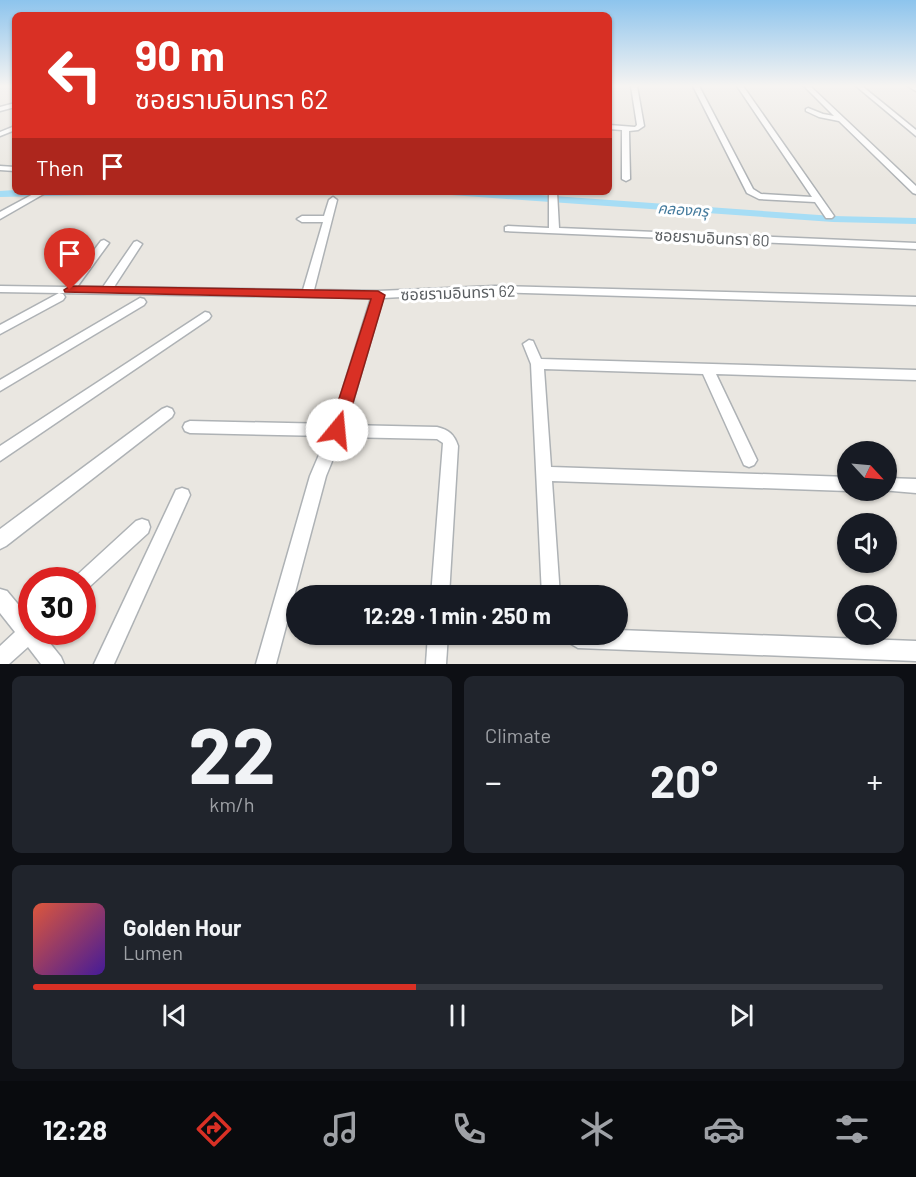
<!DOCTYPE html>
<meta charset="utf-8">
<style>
:root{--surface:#171b24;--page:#20242c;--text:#f1f3f6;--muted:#9ea1a6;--line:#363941;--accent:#d93025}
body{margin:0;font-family:Barlow,"Noto Sans Thai",sans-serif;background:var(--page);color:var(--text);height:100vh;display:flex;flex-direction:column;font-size:22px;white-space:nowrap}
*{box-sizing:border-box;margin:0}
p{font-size:20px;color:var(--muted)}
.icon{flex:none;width:33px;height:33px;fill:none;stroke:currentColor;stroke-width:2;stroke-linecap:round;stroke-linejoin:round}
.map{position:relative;height:664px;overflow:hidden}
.panel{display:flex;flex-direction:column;gap:12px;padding:12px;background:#0d0f14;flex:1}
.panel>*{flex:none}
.guide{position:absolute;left:12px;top:12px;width:600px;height:183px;border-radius:9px;box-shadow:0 2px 4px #0004;background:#d93025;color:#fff;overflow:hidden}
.needle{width:39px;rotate:116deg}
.tools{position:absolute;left:837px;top:441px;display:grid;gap:12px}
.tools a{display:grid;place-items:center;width:60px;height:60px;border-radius:50%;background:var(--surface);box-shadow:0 2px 4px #0004;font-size:30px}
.speed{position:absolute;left:18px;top:567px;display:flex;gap:12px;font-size:30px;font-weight:700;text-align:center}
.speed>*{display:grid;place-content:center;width:78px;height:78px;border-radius:50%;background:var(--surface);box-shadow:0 2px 4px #0004;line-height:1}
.speed .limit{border:9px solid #d22;background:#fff;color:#111}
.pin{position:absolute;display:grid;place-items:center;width:51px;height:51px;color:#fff;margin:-62px -26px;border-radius:50% 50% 50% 0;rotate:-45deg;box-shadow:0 0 6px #0007}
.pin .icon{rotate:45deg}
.me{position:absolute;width:66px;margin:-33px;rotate:17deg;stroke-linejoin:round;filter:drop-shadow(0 0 4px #0008)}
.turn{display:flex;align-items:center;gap:21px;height:126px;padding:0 24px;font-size:27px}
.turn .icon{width:78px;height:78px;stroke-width:2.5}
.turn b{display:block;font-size:42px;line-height:51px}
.then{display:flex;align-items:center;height:57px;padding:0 24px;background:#0003;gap:12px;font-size:22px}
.big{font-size:45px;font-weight:700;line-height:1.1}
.panel .card{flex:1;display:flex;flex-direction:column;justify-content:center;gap:9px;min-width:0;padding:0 21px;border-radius:9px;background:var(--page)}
.panel .dial{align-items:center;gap:0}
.dial b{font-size:78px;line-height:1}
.song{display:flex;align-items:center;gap:18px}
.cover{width:72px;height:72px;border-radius:9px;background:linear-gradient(135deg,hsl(10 70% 55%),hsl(260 70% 35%))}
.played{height:6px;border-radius:3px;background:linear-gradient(90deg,var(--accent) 45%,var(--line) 45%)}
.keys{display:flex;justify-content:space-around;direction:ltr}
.heat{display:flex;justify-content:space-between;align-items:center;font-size:33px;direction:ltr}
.panel .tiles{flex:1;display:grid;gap:12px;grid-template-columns:1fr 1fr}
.card:last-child{grid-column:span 2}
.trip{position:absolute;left:286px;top:585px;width:342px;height:60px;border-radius:30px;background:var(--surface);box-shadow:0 2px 4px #0004;font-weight:700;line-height:60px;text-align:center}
.dock{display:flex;height:96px;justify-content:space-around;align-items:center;background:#090b0e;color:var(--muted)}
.dock .icon{width:42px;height:42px}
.dock .selected{color:var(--accent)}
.dock b{font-size:27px;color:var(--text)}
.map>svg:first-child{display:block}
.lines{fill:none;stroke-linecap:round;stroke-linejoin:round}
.canal{fill:#a6ddf5;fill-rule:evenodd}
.street-casing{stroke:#aeb2b5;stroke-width:3}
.street{fill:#fff;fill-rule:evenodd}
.route{fill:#d93025;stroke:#8d1f18;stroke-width:1.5}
.labels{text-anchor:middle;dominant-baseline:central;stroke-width:6;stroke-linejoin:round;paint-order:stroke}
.far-water-label{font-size:15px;font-style:italic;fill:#447a9c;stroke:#fff}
.street-label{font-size:16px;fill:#595d60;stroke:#fff}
</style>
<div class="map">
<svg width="916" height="664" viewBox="0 0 916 664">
<rect width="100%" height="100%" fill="#eae7e1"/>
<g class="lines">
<g class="canal">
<polygon points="15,190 15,192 104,192 99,195 0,197 0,191"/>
<polygon points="446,192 497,192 833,216 916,218 916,224 833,222 451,195"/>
</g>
<g class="street-casing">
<g id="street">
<polygon points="631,86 637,86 644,126 638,130 629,131 630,179 626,181 622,179 622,130 609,129 609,125 635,127 637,125"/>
<polygon points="693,86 699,86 753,189 761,194 812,197 737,86 743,86 834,216 832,218 826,218 815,202 759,199 747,193"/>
<polygon points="804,86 810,86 916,186 916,194 913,193 839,121 819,117 806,111 806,109 808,108 823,114 834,116"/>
<polygon points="856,86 862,86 916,130 916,136"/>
<polygon points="908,86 916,86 916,91"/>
<polygon points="15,103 15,107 0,111 0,107"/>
<polygon points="15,126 15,130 0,136 0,132"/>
<polygon points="0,166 15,167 15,171 0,170"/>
<polygon points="37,192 47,192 0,219 0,212"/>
<polygon points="549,192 557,192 559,228 916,243 916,249 505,231 505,227 508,226 549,228"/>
<path d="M333,197L337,200L314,290L378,291L495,286L916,297V305L495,292L383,298L346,425L437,427C449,430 454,434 458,446L449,596H431L443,443L437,439L342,437L326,476L276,664H256L310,476L327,436L190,433L185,431L183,427L185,423L190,421L332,424L371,298L0,292V286L66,287L101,241L104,240L109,243L77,287H103L134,242L137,241L142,244L114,287L303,290L323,222H302L297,219L302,216H324L329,200Z"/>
<polygon points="59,293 63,294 65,297 63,300 0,334 0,325"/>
<polygon points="140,298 144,299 146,302 144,305 0,391 0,380"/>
<polygon points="205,312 209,313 211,316 209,319 0,461 0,446"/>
<polygon points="529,340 533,341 541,359 916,370 916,380 716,374 757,460 754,465 749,467 744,465 703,374 544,369 551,467 848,477 848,490 850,490 848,491 552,481 560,596 542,596 531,364 523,344"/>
<polygon points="167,407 172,409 174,413 172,417 6,546 0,549 0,529 162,409"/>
<polygon points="886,478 916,479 916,493 881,490 886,490"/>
<polygon points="182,488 188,490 190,495 114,664 94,664 176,490"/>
<polygon points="142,519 148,521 150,527 148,533 88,588 82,591 82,580 74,580 76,576 136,521"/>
<polygon points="0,589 7,591 32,621 32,632 41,632 61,657 64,664 41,664 28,647 9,664 0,664 0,646 15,632 0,613"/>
<polygon points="618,630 916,641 916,661 578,648 566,641 563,634 618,634"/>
<polygon points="428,634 448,634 446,664 426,664"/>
</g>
</g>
<use href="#street" class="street"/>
</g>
<linearGradient id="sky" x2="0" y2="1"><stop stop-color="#8dc4ed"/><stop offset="0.48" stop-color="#f6f4f2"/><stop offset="1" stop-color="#f6f4f2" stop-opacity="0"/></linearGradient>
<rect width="916" height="179" fill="url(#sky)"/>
<polygon class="route" points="70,286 378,291 385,295 345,430 343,434 337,436 331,434 329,430 371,299 65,292 64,290"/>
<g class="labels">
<g class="far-water-label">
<text transform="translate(683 209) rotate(4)">คลองครุ</text>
</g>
<g class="street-label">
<text transform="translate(712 237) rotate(3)">ซอยรามอินทรา 60</text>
<text transform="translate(458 292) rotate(-2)">ซอยรามอินทรา 62</text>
</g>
</g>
</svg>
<div class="tools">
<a><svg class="needle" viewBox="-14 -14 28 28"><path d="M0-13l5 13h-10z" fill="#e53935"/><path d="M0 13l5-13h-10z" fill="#9ea1a6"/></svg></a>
<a><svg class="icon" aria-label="sound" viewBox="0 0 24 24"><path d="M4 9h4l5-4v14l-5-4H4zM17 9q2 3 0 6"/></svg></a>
<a><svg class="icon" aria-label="search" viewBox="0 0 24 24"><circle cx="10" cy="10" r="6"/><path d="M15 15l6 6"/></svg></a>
</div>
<div class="speed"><div class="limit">30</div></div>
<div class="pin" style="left:70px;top:290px;background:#d93025"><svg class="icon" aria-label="arrive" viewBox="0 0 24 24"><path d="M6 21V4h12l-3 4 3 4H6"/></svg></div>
<svg class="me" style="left:337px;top:430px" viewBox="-20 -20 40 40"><circle r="19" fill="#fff"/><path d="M0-13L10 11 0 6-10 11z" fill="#d93025"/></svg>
<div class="trip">12:29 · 1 min · 250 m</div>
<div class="guide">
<div class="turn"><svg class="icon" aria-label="left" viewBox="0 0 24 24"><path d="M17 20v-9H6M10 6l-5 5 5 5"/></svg><div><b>90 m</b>ซอยรามอินทรา 62</div></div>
<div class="then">Then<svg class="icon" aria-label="arrive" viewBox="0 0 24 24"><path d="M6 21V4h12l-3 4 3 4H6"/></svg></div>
</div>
</div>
<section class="panel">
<div class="tiles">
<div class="card dial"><b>22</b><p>km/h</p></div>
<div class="card"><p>Climate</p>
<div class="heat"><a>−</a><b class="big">20°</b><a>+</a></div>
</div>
<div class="card">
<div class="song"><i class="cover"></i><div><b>Golden Hour</b><p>Lumen</p></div></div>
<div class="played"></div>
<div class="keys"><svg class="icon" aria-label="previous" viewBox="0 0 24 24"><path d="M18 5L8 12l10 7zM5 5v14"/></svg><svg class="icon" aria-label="pause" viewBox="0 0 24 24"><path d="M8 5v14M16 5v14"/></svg><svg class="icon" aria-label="next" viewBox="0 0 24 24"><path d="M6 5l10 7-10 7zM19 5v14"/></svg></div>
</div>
</div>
</section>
<nav class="dock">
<b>12:28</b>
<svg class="icon selected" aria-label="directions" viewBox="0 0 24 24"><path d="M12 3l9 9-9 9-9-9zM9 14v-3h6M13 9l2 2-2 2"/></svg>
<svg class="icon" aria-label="music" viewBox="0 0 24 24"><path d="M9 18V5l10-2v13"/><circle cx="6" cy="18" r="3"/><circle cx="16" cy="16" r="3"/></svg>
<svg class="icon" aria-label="phone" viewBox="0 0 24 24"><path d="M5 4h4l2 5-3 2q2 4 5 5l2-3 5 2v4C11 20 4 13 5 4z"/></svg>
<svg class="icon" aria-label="climate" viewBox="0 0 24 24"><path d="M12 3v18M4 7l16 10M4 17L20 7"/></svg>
<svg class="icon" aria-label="car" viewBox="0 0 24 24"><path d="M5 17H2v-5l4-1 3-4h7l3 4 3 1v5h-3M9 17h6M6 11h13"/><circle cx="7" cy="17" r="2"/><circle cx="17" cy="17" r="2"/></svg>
<svg class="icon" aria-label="filters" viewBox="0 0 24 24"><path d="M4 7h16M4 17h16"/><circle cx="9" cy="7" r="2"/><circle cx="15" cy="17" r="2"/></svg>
</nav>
